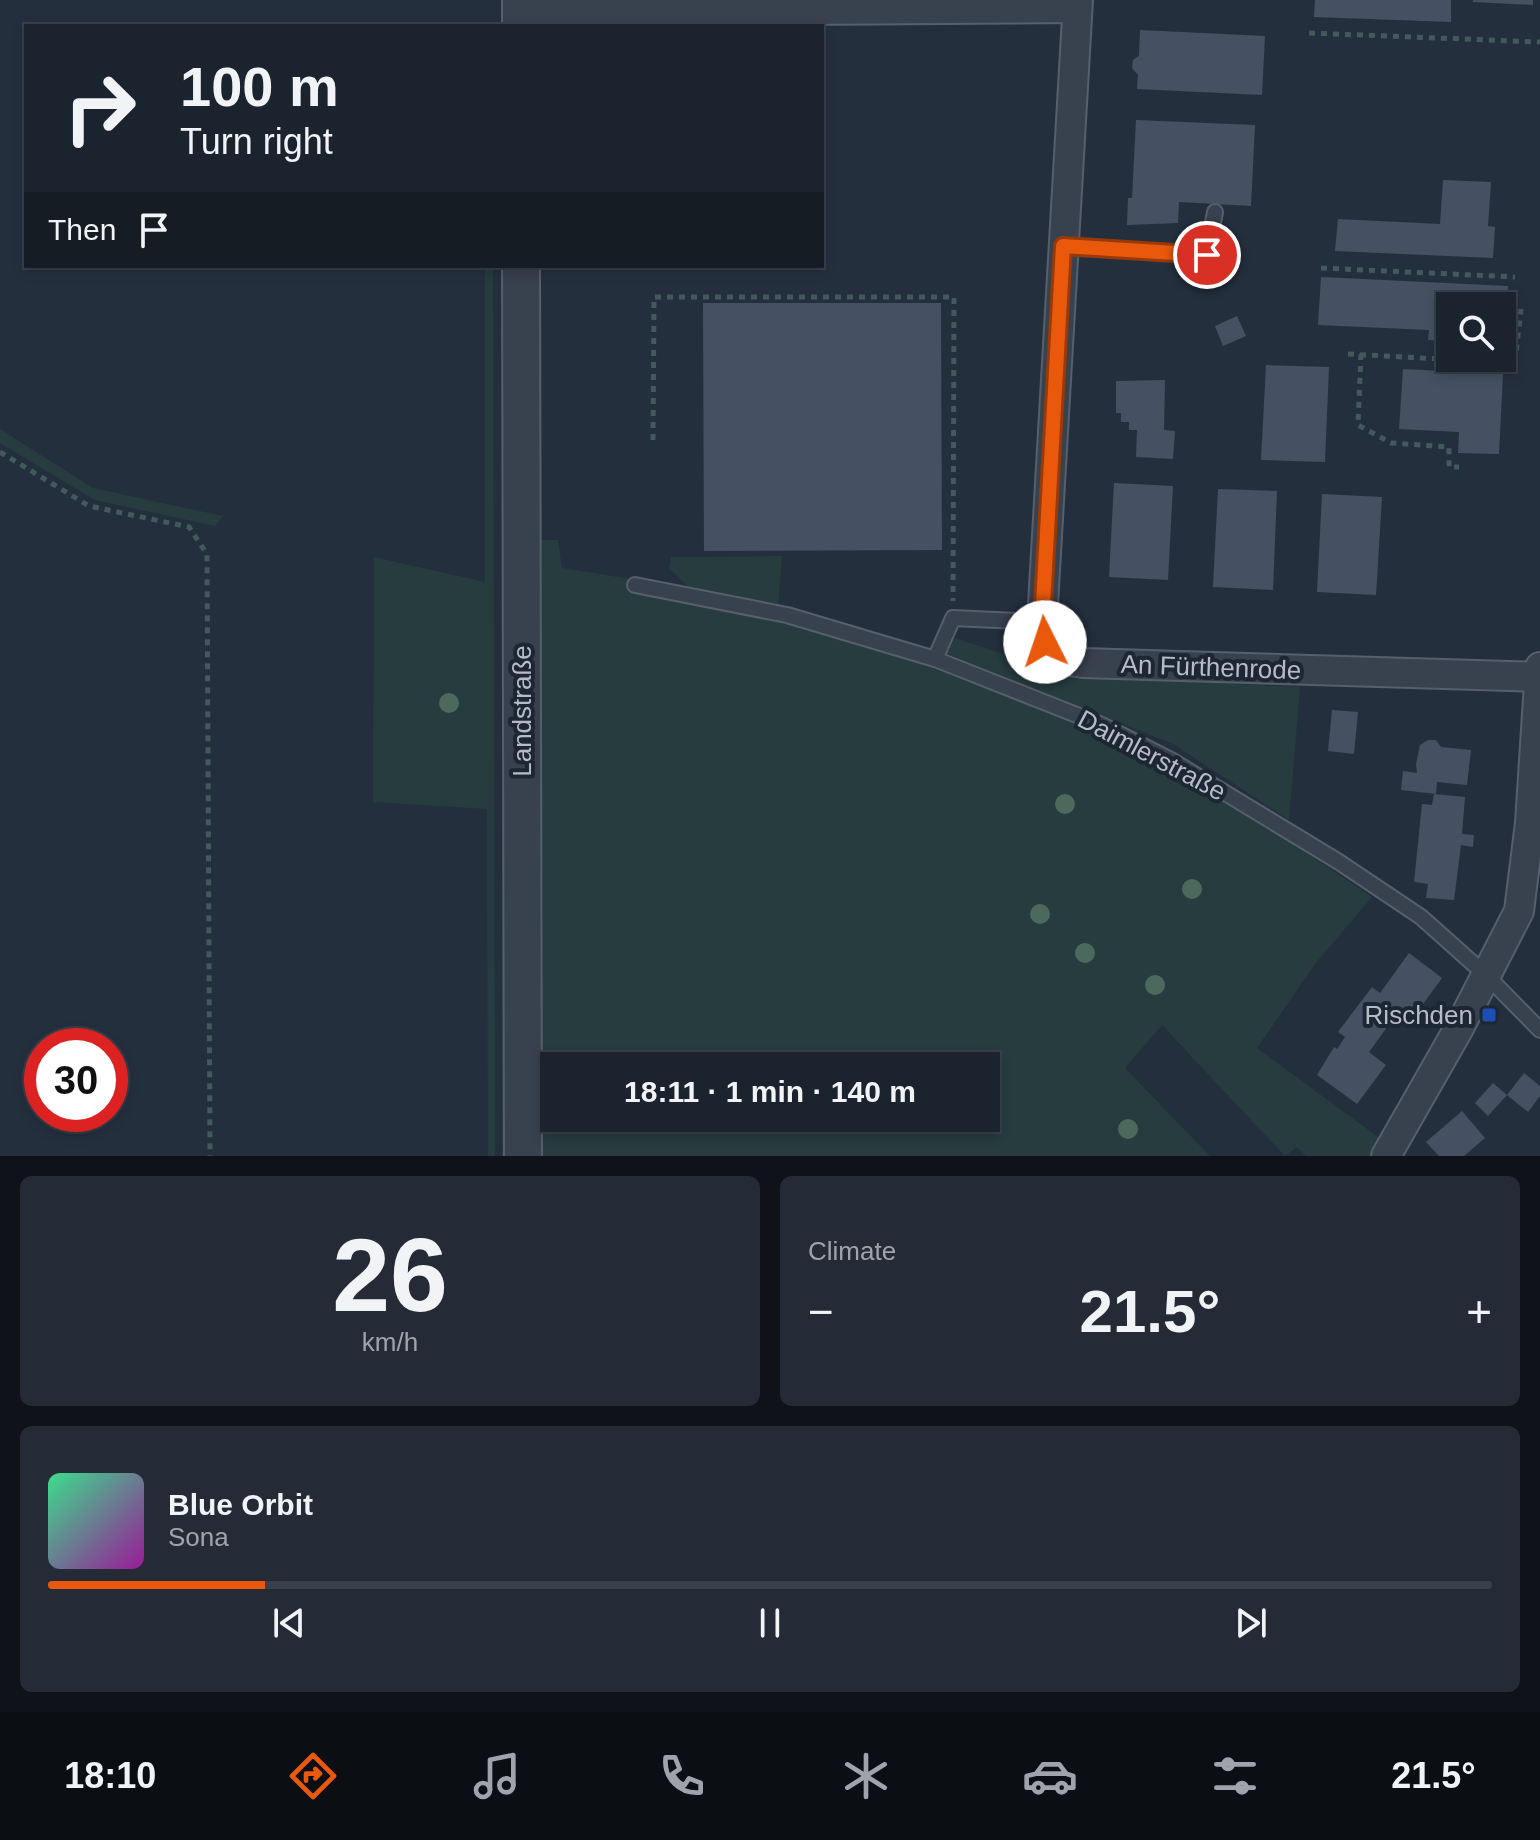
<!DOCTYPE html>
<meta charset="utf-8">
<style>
:root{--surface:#1b232e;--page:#242b36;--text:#f1f3f6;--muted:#a0a4aa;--line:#39404a;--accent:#ea580c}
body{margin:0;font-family:Arial,sans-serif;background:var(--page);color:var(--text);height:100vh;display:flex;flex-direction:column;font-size:30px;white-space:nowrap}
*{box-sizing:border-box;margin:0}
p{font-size:26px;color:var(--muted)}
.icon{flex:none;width:44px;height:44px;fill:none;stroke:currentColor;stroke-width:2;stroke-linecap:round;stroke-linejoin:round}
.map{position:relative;height:1156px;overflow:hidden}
.drawer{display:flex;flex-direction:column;gap:20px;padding:20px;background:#0f1319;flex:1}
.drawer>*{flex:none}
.banner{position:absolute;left:24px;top:24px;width:800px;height:244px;border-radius:0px;box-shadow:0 4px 12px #0003,0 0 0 2px var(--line);background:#1b232e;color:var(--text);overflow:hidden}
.fabs{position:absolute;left:1436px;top:292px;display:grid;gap:16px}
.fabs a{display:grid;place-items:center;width:80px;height:80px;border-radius:0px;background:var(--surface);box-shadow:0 4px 12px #0003,0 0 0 2px var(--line);font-size:40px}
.speed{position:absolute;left:24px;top:1028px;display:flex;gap:16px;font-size:40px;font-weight:700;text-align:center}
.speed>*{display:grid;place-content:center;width:104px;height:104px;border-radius:50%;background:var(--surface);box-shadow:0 4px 12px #0003,0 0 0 2px var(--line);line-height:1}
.speed .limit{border:12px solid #d22;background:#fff;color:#111}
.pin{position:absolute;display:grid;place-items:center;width:68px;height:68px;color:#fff;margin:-34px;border:4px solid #fff;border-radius:50%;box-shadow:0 2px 8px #0007}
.me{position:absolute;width:88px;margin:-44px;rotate:356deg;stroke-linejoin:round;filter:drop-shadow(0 0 6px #0008)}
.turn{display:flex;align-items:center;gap:28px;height:168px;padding:0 24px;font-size:36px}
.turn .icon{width:104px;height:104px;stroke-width:2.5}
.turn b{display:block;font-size:56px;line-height:68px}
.then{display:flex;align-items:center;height:76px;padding:0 24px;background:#0003;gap:16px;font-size:30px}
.big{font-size:60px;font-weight:800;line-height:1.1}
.drawer .tile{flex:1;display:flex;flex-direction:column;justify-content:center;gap:12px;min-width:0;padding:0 28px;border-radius:12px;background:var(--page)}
.drawer .dial{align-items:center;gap:0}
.dial b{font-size:104px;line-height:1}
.song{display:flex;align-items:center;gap:24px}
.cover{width:96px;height:96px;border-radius:12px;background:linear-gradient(135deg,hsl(150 70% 55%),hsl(300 70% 35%))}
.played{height:8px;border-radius:4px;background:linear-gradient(90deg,var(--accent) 15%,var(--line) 15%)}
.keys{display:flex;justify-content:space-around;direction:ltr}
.heat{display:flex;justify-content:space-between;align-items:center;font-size:44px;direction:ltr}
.drawer .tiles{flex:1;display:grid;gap:20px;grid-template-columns:1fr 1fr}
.tile:last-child{grid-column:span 2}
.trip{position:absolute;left:540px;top:1052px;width:460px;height:80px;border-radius:0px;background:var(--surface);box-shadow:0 4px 12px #0003,0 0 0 2px var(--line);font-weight:800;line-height:80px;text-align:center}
.tabs{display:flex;height:128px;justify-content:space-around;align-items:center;background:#0b0e12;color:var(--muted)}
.tabs .icon{width:56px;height:56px}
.tabs .current{color:var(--accent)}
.tabs b{font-size:36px;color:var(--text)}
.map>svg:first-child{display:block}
.green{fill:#263c3f;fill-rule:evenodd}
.building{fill:#455162}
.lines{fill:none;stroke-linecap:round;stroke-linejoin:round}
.service-casing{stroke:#565f6c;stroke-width:18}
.minor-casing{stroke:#565f6c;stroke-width:32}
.tertiary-casing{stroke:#565f6c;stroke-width:40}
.path{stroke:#44595c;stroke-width:5;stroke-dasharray:6 6;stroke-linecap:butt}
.service{stroke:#38414e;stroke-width:14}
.minor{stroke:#38414e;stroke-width:28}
.tertiary{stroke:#38414e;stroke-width:36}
.tree{fill:#4b6a5d}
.route-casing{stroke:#983908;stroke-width:20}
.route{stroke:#ea580c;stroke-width:14}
.transit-dot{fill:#1a4fb4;stroke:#1d2633;stroke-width:3}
.labels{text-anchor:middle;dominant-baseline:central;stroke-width:8;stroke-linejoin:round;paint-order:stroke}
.street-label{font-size:26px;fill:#b4bcc9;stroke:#1d2633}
.poi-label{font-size:26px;fill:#b4bcc9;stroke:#1d2633;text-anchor:end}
</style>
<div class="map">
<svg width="1540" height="1156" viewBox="0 0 1540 1156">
<rect width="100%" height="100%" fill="#242f3e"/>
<g class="green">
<polygon points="485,266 493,266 495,1156 488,1156 487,809 373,802 374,557 485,582"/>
<rect x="502" y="266" width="8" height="890"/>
<polygon points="0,429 93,488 223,516 215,526 95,500 0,443"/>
<path d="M538,540H558L562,568L631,579L630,592L792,622L897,654L1105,734L1183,778L1285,839L1372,897L1315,964L1257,1048L1382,1140L1370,1156H1306L1297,1147L1285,1156L1162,1025L1125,1068L1210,1156H538ZM554,1066H986V1118H554Z"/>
<polygon points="782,556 778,607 691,590 669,568 671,557"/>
<polygon points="955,638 1010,656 1022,674 1300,687 1289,820 1173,744 1026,685 984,672 947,653"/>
</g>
<g class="building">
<polygon points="1315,0 1451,0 1451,22 1314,17"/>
<polygon points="1473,0 1533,0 1533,5 1473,2"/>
<polygon points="1140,30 1265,36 1262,95 1137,89 1138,75 1132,68 1133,60 1139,56"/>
<polygon points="1136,120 1255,125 1251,206 1179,202 1178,223 1127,225 1128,198 1132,198"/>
<polygon points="1443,180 1491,182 1488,226 1495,227 1493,258 1335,251 1338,219 1440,224"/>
<polygon points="1321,277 1508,286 1505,334 1502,334 1502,306 1450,306 1450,341 1428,340 1429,330 1318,325"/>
<polygon points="703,303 941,303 942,550 704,551"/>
<polygon points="1237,316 1246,336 1223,346 1215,326"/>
<polygon points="1266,365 1329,367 1325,462 1261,460"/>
<polygon points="1403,369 1503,374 1499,454 1458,453 1459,432 1399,429"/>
<polygon points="1165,380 1164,430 1175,431 1173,459 1136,457 1137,430 1129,430 1129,422 1121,422 1121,413 1116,413 1116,381"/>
<polygon points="1114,483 1173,486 1168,580 1109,577"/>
<polygon points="1218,489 1277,491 1273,590 1213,587"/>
<polygon points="1322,494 1382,497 1376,595 1317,592"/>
<polygon points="1332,710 1358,712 1354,754 1328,751"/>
<polygon points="1428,740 1436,740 1441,747 1471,750 1467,785 1437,782 1436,794 1401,790 1403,771 1417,773 1416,764 1420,745"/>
<polygon points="1434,794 1465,797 1462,834 1474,835 1473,847 1461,845 1454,900 1426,898 1428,884 1414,882 1422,804 1432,805"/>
<polygon points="1409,953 1442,978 1413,1018 1405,1013 1398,1022 1393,1019 1369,1052 1386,1065 1357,1104 1317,1075 1334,1047 1337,1049 1345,1037 1338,1032 1372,987 1380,993"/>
<polygon points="1524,1073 1540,1086 1540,1096 1528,1112 1507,1095"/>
<polygon points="1493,1083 1507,1095 1488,1116 1475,1103"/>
<polygon points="1462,1111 1485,1138 1464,1156 1439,1156 1426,1142"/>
</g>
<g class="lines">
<g class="service-casing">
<g id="service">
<polyline points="1063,246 1207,255 1215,212"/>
<polyline points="635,585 787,615 935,659 1102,725 1171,760 1339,862 1421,917 1487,976 1540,1030"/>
<polyline points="935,659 953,618 1042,622"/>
</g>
</g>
<g class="minor-casing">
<g id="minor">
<path d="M1078,0L1042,622C1047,651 1052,659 1083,663L1539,677"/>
<polyline points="521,12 1077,8"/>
<polyline points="1386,1156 1459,1028 1519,911 1530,823 1540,667"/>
</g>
</g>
<g class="tertiary-casing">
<g id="tertiary">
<polyline points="521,26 521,0"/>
<polyline points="521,266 523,1156"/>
</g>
</g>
<g class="path">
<polyline points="1309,33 1540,42"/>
<polyline points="1321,268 1515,277"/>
<polyline points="1348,354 1515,363 1521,309"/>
<polyline points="1361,354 1358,425 1391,443 1449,447 1449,467 1459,467"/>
<polyline points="653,440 654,297 954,297 953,601"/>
<polyline points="0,452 89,506 189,527 207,554 210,1156"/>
</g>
<use href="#service" class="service"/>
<use href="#minor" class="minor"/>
<use href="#tertiary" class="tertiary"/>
</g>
<g class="tree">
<circle cx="449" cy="703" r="10"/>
<circle cx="1065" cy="804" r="10"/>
<circle cx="1192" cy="889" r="10"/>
<circle cx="1040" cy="914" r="10"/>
<circle cx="1085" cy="953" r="10"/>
<circle cx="1155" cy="985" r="10"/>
<circle cx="1128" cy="1129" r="10"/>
</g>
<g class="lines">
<g class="route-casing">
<polyline id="route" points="1045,642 1042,622 1063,246 1207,255"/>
</g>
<use href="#route" class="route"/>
</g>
<rect class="transit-dot" x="1481" y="1007" width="16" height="16" rx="4"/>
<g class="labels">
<g class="street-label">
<text transform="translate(1211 667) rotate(2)">An Fürthenrode</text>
<text transform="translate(522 711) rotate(-90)">Landstraße</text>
<text transform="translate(1152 755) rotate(28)">Daimlerstraße</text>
</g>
<g class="poi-label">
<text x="1473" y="1015">Rischden</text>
</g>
</g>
</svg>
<div class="fabs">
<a><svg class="icon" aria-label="search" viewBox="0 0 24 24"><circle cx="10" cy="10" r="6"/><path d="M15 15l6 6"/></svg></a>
</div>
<div class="speed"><div class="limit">30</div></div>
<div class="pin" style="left:1207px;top:255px;background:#d93025"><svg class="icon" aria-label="arrive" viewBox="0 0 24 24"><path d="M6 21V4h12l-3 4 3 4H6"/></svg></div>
<svg class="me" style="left:1045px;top:642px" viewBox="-20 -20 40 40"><circle r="19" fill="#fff"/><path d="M0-13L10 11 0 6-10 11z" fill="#ea580c"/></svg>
<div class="trip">18:11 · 1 min · 140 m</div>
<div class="banner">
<div class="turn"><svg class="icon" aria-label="right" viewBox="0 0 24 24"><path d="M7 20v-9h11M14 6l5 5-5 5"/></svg><div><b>100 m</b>Turn right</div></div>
<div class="then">Then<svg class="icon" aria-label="arrive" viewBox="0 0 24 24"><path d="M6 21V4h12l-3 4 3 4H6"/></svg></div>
</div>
</div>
<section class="drawer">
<div class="tiles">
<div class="tile dial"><b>26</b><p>km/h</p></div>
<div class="tile"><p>Climate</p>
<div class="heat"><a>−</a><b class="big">21.5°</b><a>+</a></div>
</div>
<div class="tile">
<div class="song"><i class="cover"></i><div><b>Blue Orbit</b><p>Sona</p></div></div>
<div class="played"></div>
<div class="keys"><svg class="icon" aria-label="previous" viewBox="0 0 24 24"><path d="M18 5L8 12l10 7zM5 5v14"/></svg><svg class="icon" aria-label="pause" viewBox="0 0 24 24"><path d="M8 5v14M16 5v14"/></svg><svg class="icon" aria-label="next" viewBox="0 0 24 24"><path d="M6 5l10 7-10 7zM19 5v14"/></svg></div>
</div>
</div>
</section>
<nav class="tabs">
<b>18:10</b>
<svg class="icon current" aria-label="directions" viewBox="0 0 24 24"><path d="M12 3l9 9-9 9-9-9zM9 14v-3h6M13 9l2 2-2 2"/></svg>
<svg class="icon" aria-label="music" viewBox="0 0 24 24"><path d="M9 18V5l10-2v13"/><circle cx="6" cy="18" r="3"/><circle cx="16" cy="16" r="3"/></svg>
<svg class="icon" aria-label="phone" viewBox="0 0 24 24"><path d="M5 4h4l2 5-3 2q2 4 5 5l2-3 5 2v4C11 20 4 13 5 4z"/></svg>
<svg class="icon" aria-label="climate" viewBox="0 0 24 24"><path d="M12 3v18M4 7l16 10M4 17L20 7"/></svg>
<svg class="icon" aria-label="car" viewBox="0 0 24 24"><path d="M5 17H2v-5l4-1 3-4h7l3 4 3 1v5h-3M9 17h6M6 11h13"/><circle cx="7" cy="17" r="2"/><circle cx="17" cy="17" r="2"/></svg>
<svg class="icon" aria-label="filters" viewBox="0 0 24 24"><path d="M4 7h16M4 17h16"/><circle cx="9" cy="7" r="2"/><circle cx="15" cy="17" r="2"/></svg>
<b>21.5°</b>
</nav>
